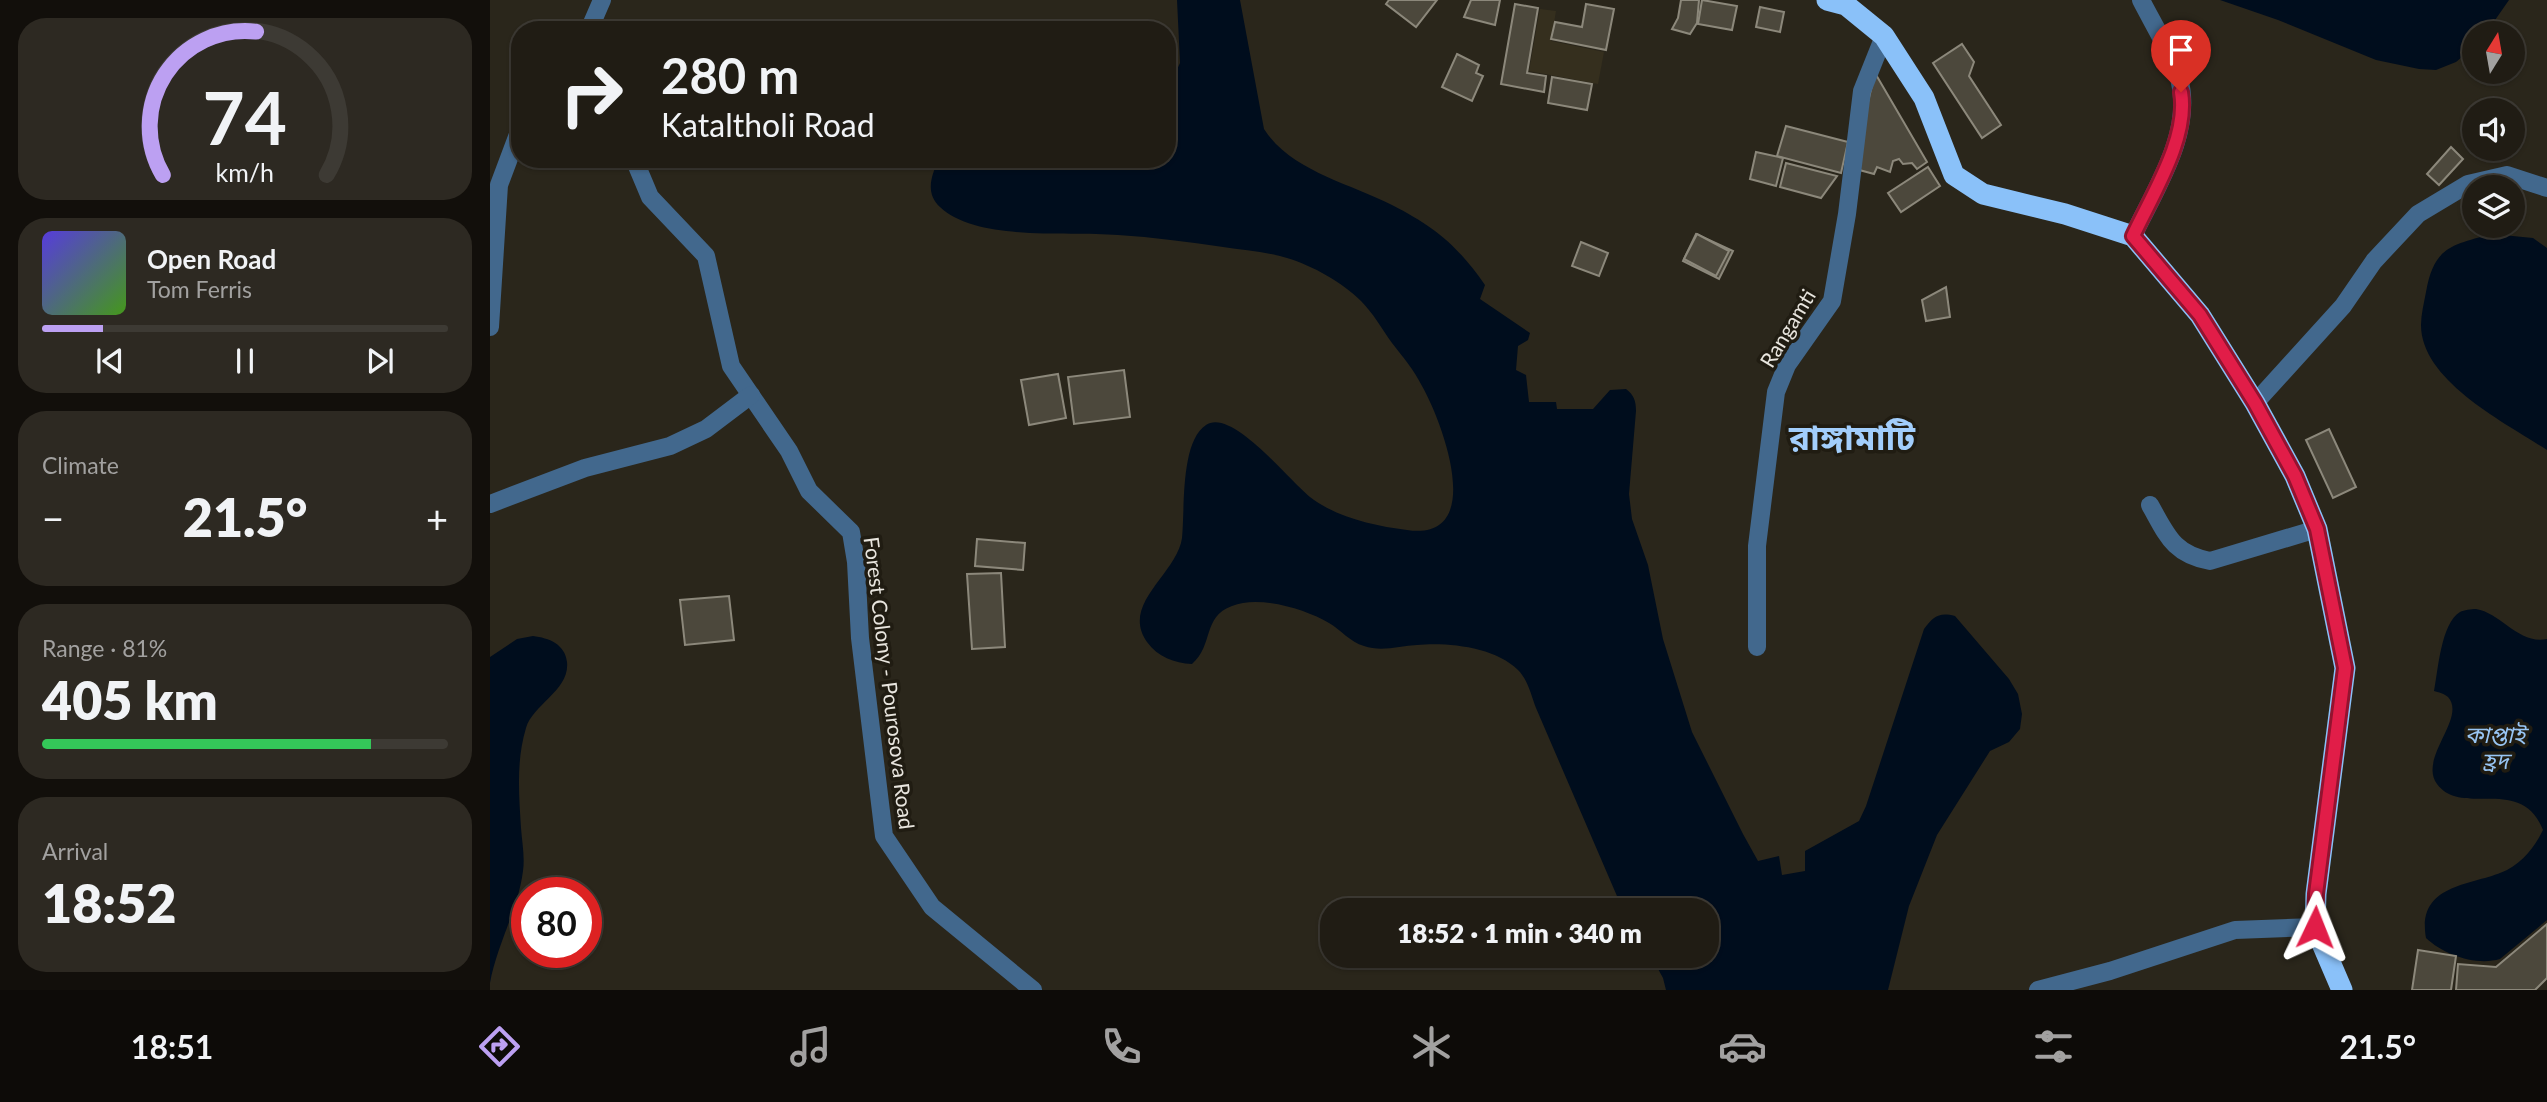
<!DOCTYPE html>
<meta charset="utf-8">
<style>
:root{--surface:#201c14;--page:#2d2922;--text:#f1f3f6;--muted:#a2a1a0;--line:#3d3a34;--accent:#bca0f2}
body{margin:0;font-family:Lato,"Noto Sans Bengali",sans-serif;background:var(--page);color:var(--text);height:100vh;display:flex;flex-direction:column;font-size:26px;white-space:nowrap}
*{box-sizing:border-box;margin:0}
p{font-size:23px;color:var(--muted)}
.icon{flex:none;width:38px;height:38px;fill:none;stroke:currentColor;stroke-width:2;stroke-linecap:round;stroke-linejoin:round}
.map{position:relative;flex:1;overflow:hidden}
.sheet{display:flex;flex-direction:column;gap:18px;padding:18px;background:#120f0b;width:490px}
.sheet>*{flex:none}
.guide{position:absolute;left:21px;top:21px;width:665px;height:147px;border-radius:28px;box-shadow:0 2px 5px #0004,0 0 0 2px var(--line);background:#201c14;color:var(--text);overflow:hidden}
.needle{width:46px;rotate:11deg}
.buttons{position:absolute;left:1972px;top:21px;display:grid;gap:14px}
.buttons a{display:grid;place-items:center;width:63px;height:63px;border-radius:50%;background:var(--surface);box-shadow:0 2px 5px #0004,0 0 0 2px var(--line);font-size:35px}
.speed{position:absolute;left:21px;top:877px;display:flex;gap:14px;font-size:35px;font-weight:700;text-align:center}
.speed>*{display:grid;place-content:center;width:91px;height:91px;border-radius:50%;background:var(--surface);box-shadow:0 2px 5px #0004,0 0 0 2px var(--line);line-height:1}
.speed .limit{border:10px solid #d22;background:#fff;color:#111}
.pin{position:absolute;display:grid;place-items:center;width:60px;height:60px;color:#fff;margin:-72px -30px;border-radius:50% 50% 50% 0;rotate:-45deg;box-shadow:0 0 7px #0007}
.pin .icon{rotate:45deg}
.me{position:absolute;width:77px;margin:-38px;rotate:2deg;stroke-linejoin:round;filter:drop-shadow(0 0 5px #0008)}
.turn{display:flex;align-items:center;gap:24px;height:147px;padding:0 35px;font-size:32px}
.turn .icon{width:91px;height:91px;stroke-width:2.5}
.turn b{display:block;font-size:49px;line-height:60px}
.big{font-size:52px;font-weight:800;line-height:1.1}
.sheet .widget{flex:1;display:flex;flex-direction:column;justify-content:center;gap:10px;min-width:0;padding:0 24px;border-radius:28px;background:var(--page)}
.sheet .dial{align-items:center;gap:0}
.dial svg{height:182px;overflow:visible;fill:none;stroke:var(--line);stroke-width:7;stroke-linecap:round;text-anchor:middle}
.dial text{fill:var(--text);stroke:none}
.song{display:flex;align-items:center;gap:21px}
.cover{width:84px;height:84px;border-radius:10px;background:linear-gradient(135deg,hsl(250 70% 55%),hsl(100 70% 35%))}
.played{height:7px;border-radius:4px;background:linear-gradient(90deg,var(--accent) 15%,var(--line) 15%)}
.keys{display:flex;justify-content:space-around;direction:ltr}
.heat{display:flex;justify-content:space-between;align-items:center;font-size:38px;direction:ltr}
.charge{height:10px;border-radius:5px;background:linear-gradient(90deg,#34c759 81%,var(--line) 0)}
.trip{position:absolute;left:830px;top:898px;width:399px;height:70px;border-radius:28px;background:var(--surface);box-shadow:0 2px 5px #0004,0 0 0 2px var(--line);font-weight:800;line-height:70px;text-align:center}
.dock{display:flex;height:112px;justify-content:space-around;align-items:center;background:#0d0b08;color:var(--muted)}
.dock .icon{width:49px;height:49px}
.dock .current{color:var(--accent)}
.dock b{font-size:32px;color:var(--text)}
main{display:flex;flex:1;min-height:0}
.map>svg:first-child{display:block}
.built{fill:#352f1e}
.water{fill:#000d1d}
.building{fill:#4c483c;stroke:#8c887b;stroke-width:2}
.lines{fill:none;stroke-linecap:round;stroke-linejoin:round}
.minor{stroke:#42688d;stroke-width:18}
.highway{stroke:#8ac1f9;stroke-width:21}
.route-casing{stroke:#92132f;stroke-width:18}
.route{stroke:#e11d48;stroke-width:12}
.labels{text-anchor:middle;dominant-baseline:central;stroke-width:7;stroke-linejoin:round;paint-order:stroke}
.street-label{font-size:21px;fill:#e8e5de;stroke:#201c12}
.water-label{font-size:23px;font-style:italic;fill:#98c5f3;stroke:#201c12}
.town-label{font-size:35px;font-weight:bold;fill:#a2cefc;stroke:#201c12}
</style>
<main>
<section class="sheet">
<div class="widget dial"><svg viewBox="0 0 100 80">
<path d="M14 69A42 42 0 1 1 86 69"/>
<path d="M14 69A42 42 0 0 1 55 6" stroke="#bca0f2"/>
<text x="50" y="56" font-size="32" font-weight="700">74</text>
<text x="50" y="72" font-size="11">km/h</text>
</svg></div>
<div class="widget">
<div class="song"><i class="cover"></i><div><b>Open Road</b><p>Tom Ferris</p></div></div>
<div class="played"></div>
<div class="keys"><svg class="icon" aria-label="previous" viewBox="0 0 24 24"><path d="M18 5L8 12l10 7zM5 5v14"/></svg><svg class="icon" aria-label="pause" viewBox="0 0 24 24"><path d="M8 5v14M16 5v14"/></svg><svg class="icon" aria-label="next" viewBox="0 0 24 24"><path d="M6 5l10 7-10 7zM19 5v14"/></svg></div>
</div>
<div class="widget"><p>Climate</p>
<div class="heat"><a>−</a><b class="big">21.5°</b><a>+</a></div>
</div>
<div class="widget"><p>Range · 81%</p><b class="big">405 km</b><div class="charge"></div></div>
<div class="widget"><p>Arrival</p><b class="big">18:52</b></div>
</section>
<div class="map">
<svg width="2057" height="990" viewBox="0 0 2057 990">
<rect width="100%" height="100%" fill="#2a261b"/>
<polygon class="built" points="1050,9 1066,11 1061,41 1114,52 1108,84 1039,71"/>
<g class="water">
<path d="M687,0H750L774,129C801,171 859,183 902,205C945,227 968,246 995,285L990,299L1040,333L1038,340L1028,346L1026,370L1036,375L1039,402H1066L1067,409H1103L1120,390L1136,389C1144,395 1146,401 1146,411L1139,494L1142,519L1158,565L1173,639L1202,732L1253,834L1268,861L1289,856L1292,875L1315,871V851L1369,821L1376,806L1434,629C1444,616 1449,612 1465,616L1519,679L1528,694L1532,714L1530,729L1519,742L1500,751L1447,835L1419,906L1398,990H1176L1173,978L1161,956H1216V910H1133L1046,708C1041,695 1038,680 1028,670C1005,647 958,642 927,645C910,646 891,652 874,646C860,642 851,630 839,623C815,609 769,595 742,606C712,617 724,645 702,664C684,663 668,657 657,642C630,604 687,574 692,538C695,510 690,442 716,425C743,407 802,485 824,500C850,518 885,526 917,530C998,542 952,421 932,386C924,370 913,357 902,343C892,329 883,313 871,301C852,282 823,266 797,258C777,252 754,250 733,247C698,242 663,237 628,235C580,231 487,242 450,207C435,193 441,176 449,159H677V91L690,63Z"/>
<polygon points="1730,0 2019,0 1996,33 1984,33 1984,47 1966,62 1946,70 1929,69 1886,60 1788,20"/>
<path d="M2002,234L2043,238L2057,248V450C2016,423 1931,381 1931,325C1931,314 1934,303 1936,292C1944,247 1961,245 2002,234Z"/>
<path d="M1986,609C2011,613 2029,645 2057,639V920L2010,959C1986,966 1954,955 1936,938C1926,882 1985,886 2017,870C2034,861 2045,846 2053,830C2031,774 1972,818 1947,784C1928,758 1977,718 1958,697C1955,694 1948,692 1944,691C1948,671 1951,623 1970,612C1974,610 1981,609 1986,609Z"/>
<path d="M43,636C59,638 75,644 77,662C80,690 43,704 36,728C26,761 29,795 31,828C32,842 35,857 33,871C28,910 7,944 0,983V657L27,639Z"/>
</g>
<g class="building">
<polygon points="899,0 947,0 926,27 896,4"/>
<polygon points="981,0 1010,0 1005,25 974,17"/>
<polygon points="1191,0 1209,0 1207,23 1200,34 1182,29 1188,18"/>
<polygon points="1212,0 1247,6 1242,30 1208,24"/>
<polygon points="1025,4 1048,8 1037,73 1056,76 1054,92 1011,84"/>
<polygon points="1096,4 1124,9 1116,50 1061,39 1065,22 1092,27"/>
<polygon points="1270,7 1294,12 1290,32 1266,27"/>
<polygon points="1472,44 1484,62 1479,76 1511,125 1492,138 1443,63"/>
<polygon points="967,54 989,65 986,73 993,76 982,101 952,87"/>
<polygon points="1385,73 1437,162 1427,169 1422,163 1413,164 1409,159 1403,161 1400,172 1387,167 1384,174 1362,168"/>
<polygon points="1062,77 1102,84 1097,110 1058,103"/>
<polygon points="1296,126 1358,142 1351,173 1287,156"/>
<polygon points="1961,147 1973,159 1949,185 1937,174"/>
<polygon points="1266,152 1293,158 1286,186 1260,179"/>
<polygon points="1296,163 1347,176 1331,198 1290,187"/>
<polygon points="1438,167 1450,186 1411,212 1398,193"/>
<polygon points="1206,234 1243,251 1229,279 1193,261"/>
<polygon points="1207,234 1239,251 1226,276 1194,259"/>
<polygon points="1091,242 1118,253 1109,276 1082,266"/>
<polygon points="1456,287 1460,317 1436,321 1432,300"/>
<polygon points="634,370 640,417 584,424 578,377"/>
<polygon points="568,374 576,418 539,425 531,380"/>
<polygon points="1839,429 1866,487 1843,498 1816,440"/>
<polygon points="487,539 535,543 533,570 485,566"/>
<polygon points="511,573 515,647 482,649 477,574"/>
<polygon points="239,596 244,640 195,645 190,600"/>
<polygon points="2057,924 2057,978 2045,990 1966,990 1968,964 2006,967"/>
<polygon points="1928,950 1966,956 1961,990 1922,990"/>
</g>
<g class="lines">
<g class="minor">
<polyline points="99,30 112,0"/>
<polyline points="144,159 160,197 216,256 241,366 299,451 319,491 361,532 366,562 370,638 394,836 442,907 543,990"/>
<path d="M1643,236C1665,189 1704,132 1689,78C1683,56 1662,22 1651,0"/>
<polyline points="0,327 9,185 30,129"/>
<polyline points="1765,403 1853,306 1884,261 1928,214 1978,184 2017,175 2057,188"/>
<polyline points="0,504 95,468 180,446 216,429 261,395"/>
<path d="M1660,505C1677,535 1683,554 1720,561L1827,529"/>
<polyline points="1267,647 1267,546 1286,392 1297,365 1342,301 1357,214 1372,91 1394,36"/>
<polyline points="1548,990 1620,971 1745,930 1825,927"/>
</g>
<polyline class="highway" points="1337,0 1356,5 1394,36 1434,98 1464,175 1493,194 1575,214 1643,236 1710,315 1765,403 1805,476 1827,529 1855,668 1826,894 1825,927 1852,990"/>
</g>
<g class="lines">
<g class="route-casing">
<path id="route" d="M1691,92C1699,138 1662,195 1643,236L1710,315L1765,403L1805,476L1827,529L1855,668L1826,894L1825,927"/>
</g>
<use href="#route" class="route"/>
</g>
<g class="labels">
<g class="street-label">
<text transform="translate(1297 328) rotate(-59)">Rangamti</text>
<text transform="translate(400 683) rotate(83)">Forest Colony - Pourosova Road</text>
</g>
<g class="water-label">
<text x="2005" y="734">কাপ্তাই<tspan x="2005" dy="26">হ্রদ</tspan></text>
</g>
<g class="town-label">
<text x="1362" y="436">রাঙ্গামাটি</text>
</g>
</g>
</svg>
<div class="buttons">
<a><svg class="needle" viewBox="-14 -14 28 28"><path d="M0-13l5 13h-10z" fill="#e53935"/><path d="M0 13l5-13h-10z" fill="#a2a1a0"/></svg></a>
<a><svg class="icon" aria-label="sound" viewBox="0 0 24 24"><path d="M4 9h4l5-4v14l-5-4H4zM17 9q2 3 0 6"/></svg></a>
<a><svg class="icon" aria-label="layers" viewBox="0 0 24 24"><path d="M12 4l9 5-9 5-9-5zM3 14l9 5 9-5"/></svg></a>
</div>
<div class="speed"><div class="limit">80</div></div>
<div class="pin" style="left:1691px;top:92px;background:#d93025"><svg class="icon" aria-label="arrive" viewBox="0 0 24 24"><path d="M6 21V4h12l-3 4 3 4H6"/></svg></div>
<svg class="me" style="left:1825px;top:927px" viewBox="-20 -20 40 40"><path d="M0-17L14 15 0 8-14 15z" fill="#e11d48" stroke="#fff" stroke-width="4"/></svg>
<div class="trip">18:52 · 1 min · 340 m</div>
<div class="guide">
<div class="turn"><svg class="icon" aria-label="right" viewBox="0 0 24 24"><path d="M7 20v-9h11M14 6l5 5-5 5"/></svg><div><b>280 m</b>Kataltholi Road</div></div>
</div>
</div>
</main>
<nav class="dock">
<b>18:51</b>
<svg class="icon current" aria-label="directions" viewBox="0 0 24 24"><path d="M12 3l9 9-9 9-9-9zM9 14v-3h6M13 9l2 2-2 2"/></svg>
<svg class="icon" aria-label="music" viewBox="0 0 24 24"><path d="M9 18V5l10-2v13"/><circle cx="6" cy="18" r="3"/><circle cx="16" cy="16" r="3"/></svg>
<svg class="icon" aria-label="phone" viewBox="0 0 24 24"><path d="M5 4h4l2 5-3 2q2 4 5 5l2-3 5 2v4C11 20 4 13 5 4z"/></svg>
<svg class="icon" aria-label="climate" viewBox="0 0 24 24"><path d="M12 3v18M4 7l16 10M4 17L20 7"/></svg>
<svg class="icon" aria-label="car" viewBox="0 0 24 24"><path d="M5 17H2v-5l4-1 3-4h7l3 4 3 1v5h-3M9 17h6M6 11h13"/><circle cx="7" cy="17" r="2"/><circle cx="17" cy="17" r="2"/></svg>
<svg class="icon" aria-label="filters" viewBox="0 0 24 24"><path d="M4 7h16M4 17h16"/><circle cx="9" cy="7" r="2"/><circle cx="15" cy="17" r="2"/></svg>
<b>21.5°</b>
</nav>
